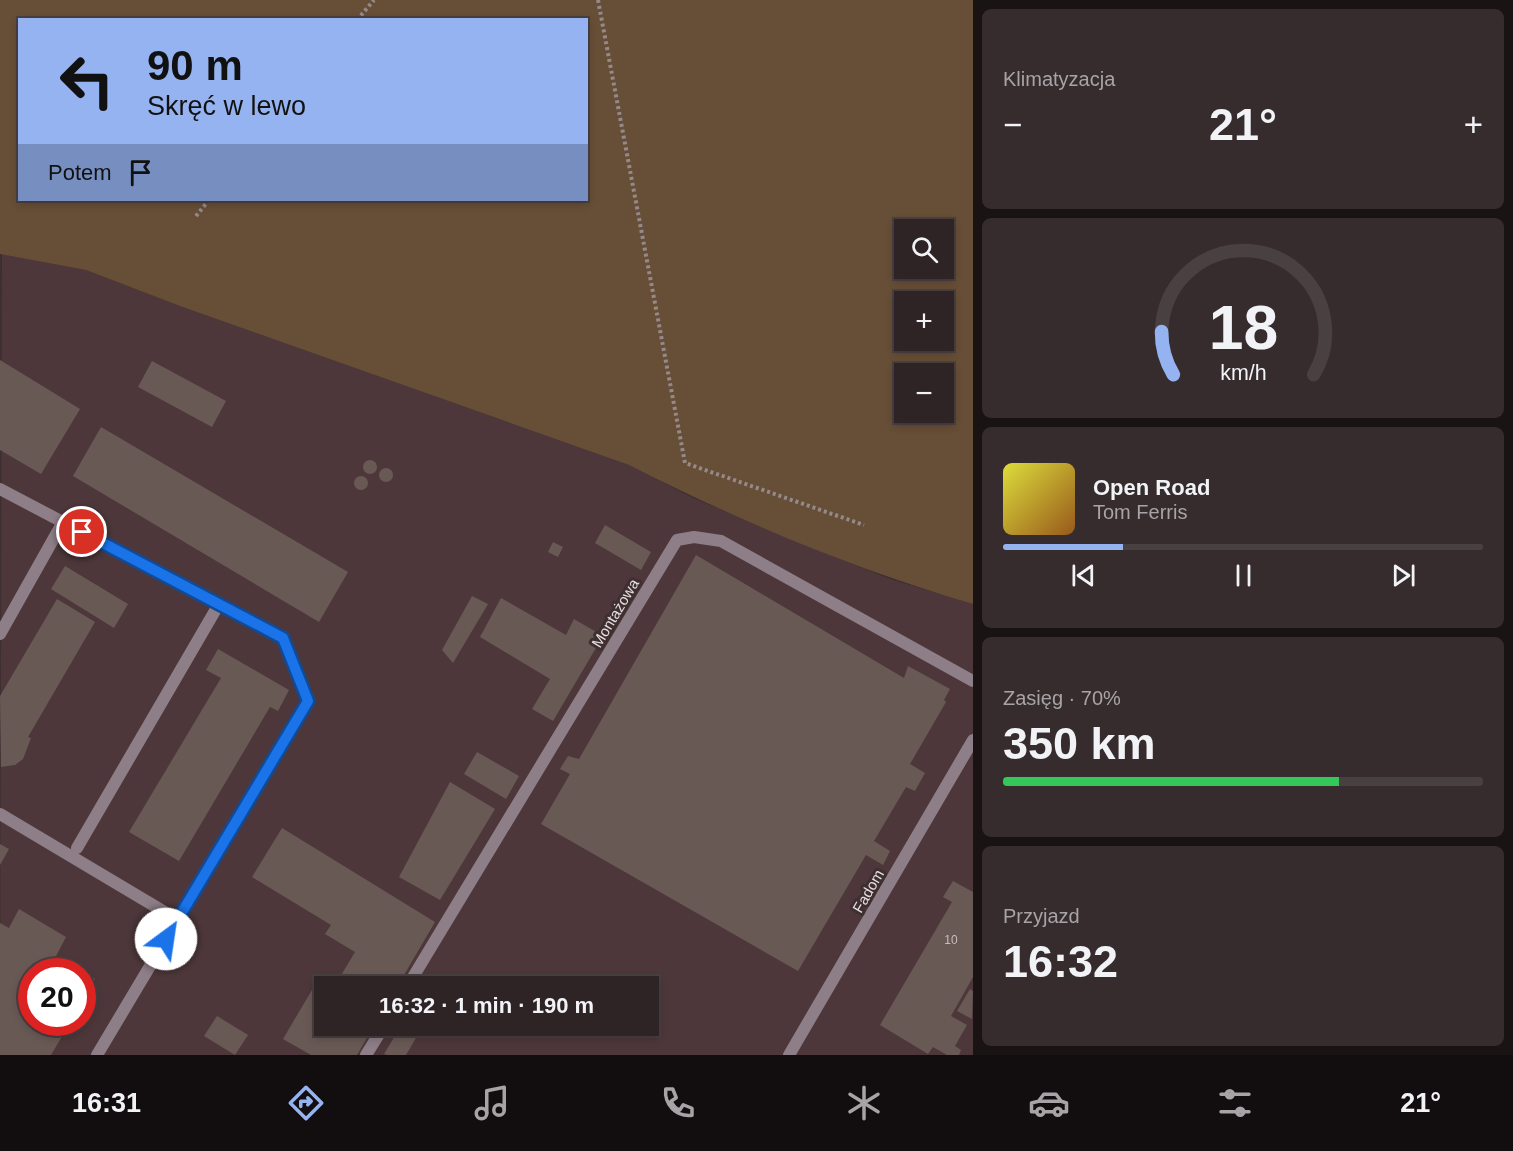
<!DOCTYPE html>
<html lang="pl">
<meta charset="utf-8">
<style>
:root{--surface:#2e2325;--page:#362b2d;--text:#f1f3f6;--muted:#a7a4a7;--line:#494042;--accent:#95b2f1}
body{margin:0;font-family:Helvetica,sans-serif;background:var(--page);color:var(--text);height:100vh;display:flex;flex-direction:column;font-size:22px;white-space:nowrap}
*{box-sizing:border-box;margin:0}
p{font-size:20px;color:var(--muted)}
.icon{flex:none;width:33px;height:33px;fill:none;stroke:currentColor;stroke-width:2;stroke-linecap:round;stroke-linejoin:round}
.map{position:relative;flex:1;overflow:hidden}
.side{display:flex;flex-direction:column;gap:9px;padding:9px;background:#191314;width:540px}
.side>*{flex:none}
.top-card{position:absolute;left:18px;top:18px;width:570px;height:183px;border-radius:0px;box-shadow:0 3px 9px #0003,0 0 0 2px var(--line);background:#95b2f1;color:#111;overflow:hidden}
.tools{position:absolute;left:894px;top:219px;display:grid;gap:12px}
.tools a{display:grid;place-items:center;width:60px;height:60px;border-radius:0px;background:var(--surface);box-shadow:0 3px 9px #0003,0 0 0 2px var(--line);font-size:30px}
.speed{position:absolute;left:18px;top:958px;display:flex;gap:12px;font-size:30px;font-weight:700;text-align:center}
.speed>*{display:grid;place-content:center;width:78px;height:78px;border-radius:50%;background:var(--surface);box-shadow:0 3px 9px #0003,0 0 0 2px var(--line);line-height:1}
.speed .limit{border:9px solid #d22;background:#fff;color:#111}
.pin{position:absolute;display:grid;place-items:center;width:51px;height:51px;color:#fff;margin:-26px;border:3px solid #fff;border-radius:50%;box-shadow:0 2px 6px #0007}
.me{position:absolute;width:66px;margin:-33px;rotate:31deg;stroke-linejoin:round;filter:drop-shadow(0 0 4px #0008)}
.turn{display:flex;align-items:center;gap:21px;height:126px;padding:0 30px;font-size:27px}
.turn .icon{width:78px;height:78px;stroke-width:2.5}
.turn b{display:block;font-size:42px;line-height:51px}
.then{display:flex;align-items:center;height:57px;padding:0 30px;background:#0003;gap:12px;font-size:22px}
.big{font-size:45px;font-weight:700;line-height:1.1}
.side .card{flex:1;display:flex;flex-direction:column;justify-content:center;gap:9px;min-width:0;padding:0 21px;border-radius:9px;background:var(--page)}
.side .dial{align-items:center;gap:0}
.dial svg{height:156px;overflow:visible;fill:none;stroke:var(--line);stroke-width:7;stroke-linecap:round;text-anchor:middle}
.dial text{fill:var(--text);stroke:none}
.song{display:flex;align-items:center;gap:18px}
.cover{width:72px;height:72px;border-radius:9px;background:linear-gradient(135deg,hsl(60 70% 55%),hsl(30 70% 35%))}
.played{height:6px;border-radius:3px;background:linear-gradient(90deg,var(--accent) 25%,var(--line) 25%)}
.keys{display:flex;justify-content:space-around;direction:ltr}
.heat{display:flex;justify-content:space-between;align-items:center;font-size:33px;direction:ltr}
.charge{height:9px;border-radius:4px;background:linear-gradient(90deg,#34c759 70%,var(--line) 0)}
.trip{position:absolute;left:314px;top:976px;width:345px;height:60px;border-radius:0px;background:var(--surface);box-shadow:0 3px 9px #0003,0 0 0 2px var(--line);font-weight:700;line-height:60px;text-align:center}
.dock{display:flex;height:96px;justify-content:space-around;align-items:center;background:#120e0f;color:var(--muted)}
.dock .icon{width:42px;height:42px}
.dock .current{color:var(--accent)}
.dock b{font-size:27px;color:var(--text)}
main{display:flex;flex:1;min-height:0}
.map>svg:first-child{display:block}
.built{fill:#4d373a;fill-rule:evenodd}
.green{fill:#674e36;fill-rule:evenodd}
.building{fill:#695955}
.lines{fill:none;stroke-linecap:round;stroke-linejoin:round}
.path{stroke:#95898b;stroke-width:4;stroke-dasharray:3 3;stroke-linecap:butt}
.service{stroke:#8d7e87;stroke-width:12}
.route-casing{stroke:#114b97;stroke-width:15}
.route{stroke:#1a73e8;stroke-width:10}
.labels{text-anchor:middle;dominant-baseline:central;stroke-width:6;stroke-linejoin:round;paint-order:stroke}
.number-label{font-size:12px;fill:#c8bdbd}
.street-label{font-size:15px;fill:#e8dee0;stroke:#3e2f31}
</style>
<main>
<div class="map">
<svg width="973" height="1055" viewBox="0 0 973 1055">
<rect width="100%" height="100%" fill="#3e2f31"/>
<path class="built" d="M2,254L86,270L180,306L629,465L693,498L887,578L973,604V1055H0ZM32,972H82V1023H32ZM324,987H648V1026H324Z"/>
<path class="green" d="M0,0H973V604C854,569 739,521 629,465L180,306L86,270L0,254ZM20,20H586V200H20ZM904,230H944V268H904ZM904,302H944V340H904ZM904,374H944V412H904Z"/>
<g class="building">
<polygon points="0,360 80,409 41,474 0,450"/>
<polygon points="152,361 226,401 212,427 138,387"/>
<polygon points="101,427 348,572 319,622 73,476"/>
<circle cx="370" cy="467" r="7"/>
<circle cx="386" cy="475" r="7"/>
<circle cx="361" cy="483" r="7"/>
<polygon points="605,525 651,552 641,570 595,543"/>
<polygon points="553,542 563,547 558,557 548,552"/>
<polygon points="696,555 904,678 908,666 950,689 944,700 946,702 910,764 925,773 915,791 906,787 874,841 890,851 883,865 866,855 798,971 541,824 570,774 560,769 568,756 579,759"/>
<polygon points="65,566 128,604 114,628 51,589"/>
<polygon points="472,596 488,604 453,663 442,650"/>
<polygon points="501,598 566,635 574,619 603,636 553,721 532,709 550,679 480,637"/>
<polygon points="57,599 95,622 28,737 31,738 23,759 15,765 1,767 0,696"/>
<polygon points="218,649 289,690 278,711 270,707 179,861 129,832 221,678 206,670"/>
<polygon points="477,752 519,776 506,799 464,774"/>
<polygon points="450,782 495,809 440,900 399,877"/>
<polygon points="282,828 435,922 397,987 324,987 324,1026 374,1026 357,1055 311,1055 283,1039 319,978 334,987 355,952 325,934 331,925 252,877"/>
<polygon points="0,844 9,849 0,865"/>
<polygon points="953,881 973,892 973,977 951,1016 967,1025 955,1046 961,1050 959,1055 947,1055 933,1047 928,1054 880,1025 952,902 943,897"/>
<polygon points="19,909 66,937 56,956 95,979 82,1001 82,972 32,972 32,1023 70,1023 51,1055 0,1055 0,923 9,928"/>
<polygon points="970,989 973,991 972,1019 957,1011"/>
<polygon points="217,1016 248,1035 235,1055 204,1036"/>
<polygon points="401,1026 411,1026 420,1031 406,1055 387,1055 384,1054"/>
</g>
<g class="lines">
<g class="path">
<polyline points="598,0 685,463 864,525"/>
<polyline points="357,20 374,0"/>
<polyline points="196,216 209,200"/>
</g>
<g class="service">
<polyline points="0,489 283,638 308,701 97,1055"/>
<polyline points="0,634 63,522"/>
<polyline points="0,814 178,920"/>
<polyline points="77,848 219,604"/>
<polyline points="407,987 677,540 694,537 721,541 973,681"/>
<polyline points="366,1055 384,1026"/>
<polyline points="789,1055 973,740"/>
</g>
</g>
<g class="lines">
<g class="route-casing">
<polyline id="route" points="82,532 283,638 308,701 166,939"/>
</g>
<use href="#route" class="route"/>
</g>
<g class="labels">
<g class="number-label">
<text x="951" y="940">10</text>
</g>
<g class="street-label">
<text transform="translate(615 613) rotate(-59)">Montażowa</text>
<text transform="translate(868 891) rotate(-60)">Fadom</text>
</g>
</g>
</svg>
<div class="tools">
<a><svg class="icon" aria-label="search" viewBox="0 0 24 24"><circle cx="10" cy="10" r="6"/><path d="M15 15l6 6"/></svg></a>
<a>+</a>
<a>−</a>
</div>
<div class="speed"><div class="limit">20</div></div>
<div class="pin" style="left:82px;top:532px;background:#d93025"><svg class="icon" aria-label="arrive" viewBox="0 0 24 24"><path d="M6 21V4h12l-3 4 3 4H6"/></svg></div>
<svg class="me" style="left:166px;top:939px" viewBox="-20 -20 40 40"><circle r="19" fill="#fff"/><path d="M0-13L10 11 0 6-10 11z" fill="#1a73e8"/></svg>
<div class="trip">16:32 · 1 min · 190 m</div>
<div class="top-card">
<div class="turn"><svg class="icon" aria-label="left" viewBox="0 0 24 24"><path d="M17 20v-9H6M10 6l-5 5 5 5"/></svg><div><b>90 m</b>Skręć w lewo</div></div>
<div class="then">Potem<svg class="icon" aria-label="arrive" viewBox="0 0 24 24"><path d="M6 21V4h12l-3 4 3 4H6"/></svg></div>
</div>
</div>
<section class="side">
<div class="card"><p>Klimatyzacja</p>
<div class="heat"><a>−</a><b class="big">21°</b><a>+</a></div>
</div>
<div class="card dial"><svg viewBox="0 0 100 80">
<path d="M14 69A42 42 0 1 1 86 69"/>
<path d="M14 69A42 42 0 0 1 8 47" stroke="#95b2f1"/>
<text x="50" y="56" font-size="32" font-weight="700">18</text>
<text x="50" y="72" font-size="11">km/h</text>
</svg></div>
<div class="card">
<div class="song"><i class="cover"></i><div><b>Open Road</b><p>Tom Ferris</p></div></div>
<div class="played"></div>
<div class="keys"><svg class="icon" aria-label="previous" viewBox="0 0 24 24"><path d="M18 5L8 12l10 7zM5 5v14"/></svg><svg class="icon" aria-label="pause" viewBox="0 0 24 24"><path d="M8 5v14M16 5v14"/></svg><svg class="icon" aria-label="next" viewBox="0 0 24 24"><path d="M6 5l10 7-10 7zM19 5v14"/></svg></div>
</div>
<div class="card"><p>Zasięg · 70%</p><b class="big">350 km</b><div class="charge"></div></div>
<div class="card"><p>Przyjazd</p><b class="big">16:32</b></div>
</section>
</main>
<nav class="dock">
<b>16:31</b>
<svg class="icon current" aria-label="directions" viewBox="0 0 24 24"><path d="M12 3l9 9-9 9-9-9zM9 14v-3h6M13 9l2 2-2 2"/></svg>
<svg class="icon" aria-label="music" viewBox="0 0 24 24"><path d="M9 18V5l10-2v13"/><circle cx="6" cy="18" r="3"/><circle cx="16" cy="16" r="3"/></svg>
<svg class="icon" aria-label="phone" viewBox="0 0 24 24"><path d="M5 4h4l2 5-3 2q2 4 5 5l2-3 5 2v4C11 20 4 13 5 4z"/></svg>
<svg class="icon" aria-label="climate" viewBox="0 0 24 24"><path d="M12 3v18M4 7l16 10M4 17L20 7"/></svg>
<svg class="icon" aria-label="car" viewBox="0 0 24 24"><path d="M5 17H2v-5l4-1 3-4h7l3 4 3 1v5h-3M9 17h6M6 11h13"/><circle cx="7" cy="17" r="2"/><circle cx="17" cy="17" r="2"/></svg>
<svg class="icon" aria-label="filters" viewBox="0 0 24 24"><path d="M4 7h16M4 17h16"/><circle cx="9" cy="7" r="2"/><circle cx="15" cy="17" r="2"/></svg>
<b>21°</b>
</nav>
